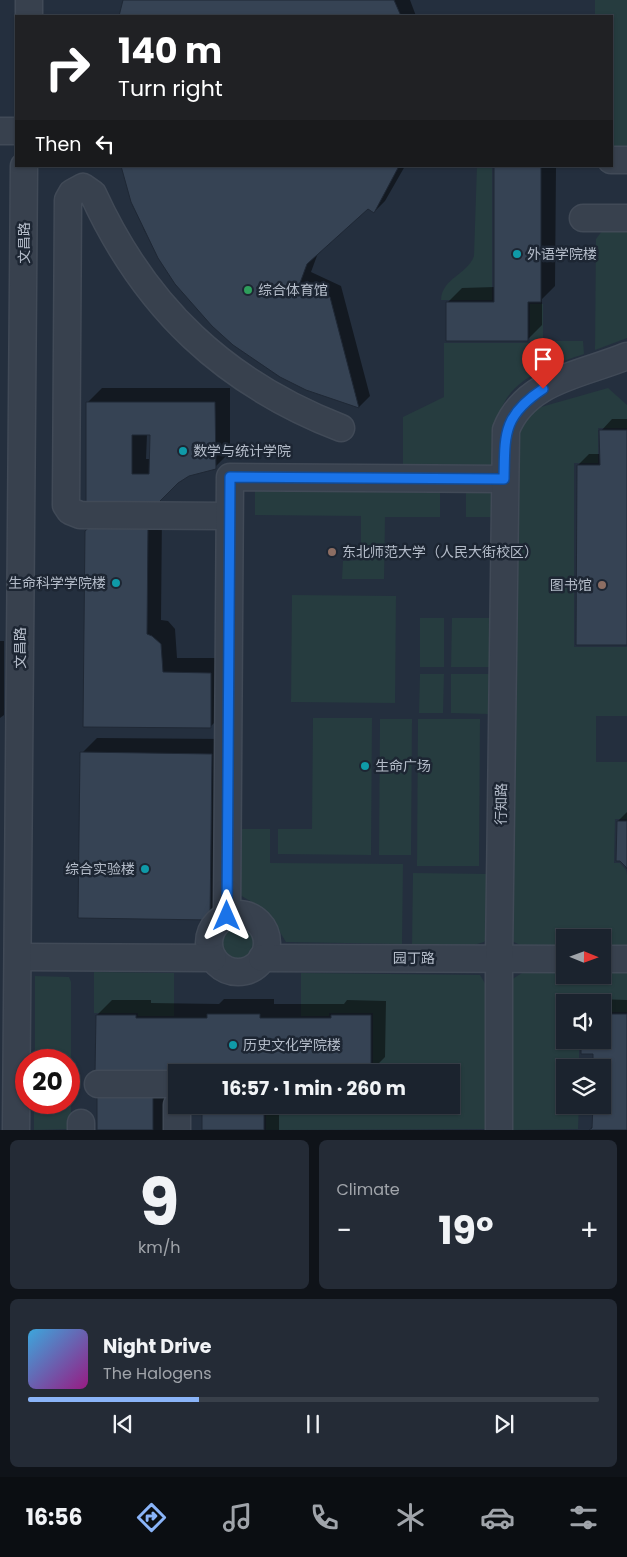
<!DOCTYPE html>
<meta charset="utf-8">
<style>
:root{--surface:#1b232e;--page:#242b36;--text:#f1f3f6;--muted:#a0a4aa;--line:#39404a;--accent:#8ab4f8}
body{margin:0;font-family:Poppins,"Noto Sans SC",sans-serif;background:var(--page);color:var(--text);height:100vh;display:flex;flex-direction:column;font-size:19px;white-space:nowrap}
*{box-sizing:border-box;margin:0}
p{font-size:16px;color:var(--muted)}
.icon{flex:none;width:28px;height:28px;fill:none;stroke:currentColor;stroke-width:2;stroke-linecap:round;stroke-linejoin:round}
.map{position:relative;height:1130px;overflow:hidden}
.side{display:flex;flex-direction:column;gap:10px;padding:10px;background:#0f1319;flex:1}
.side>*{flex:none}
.guide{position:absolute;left:15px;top:15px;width:598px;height:152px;border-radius:0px;box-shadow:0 1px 4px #0004,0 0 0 1px var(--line);background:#202124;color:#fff;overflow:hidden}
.needle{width:32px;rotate:91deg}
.tools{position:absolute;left:556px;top:929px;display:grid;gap:10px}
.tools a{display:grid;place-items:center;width:55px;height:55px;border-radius:0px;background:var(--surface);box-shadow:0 1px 4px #0004,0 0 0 1px var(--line);font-size:25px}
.speed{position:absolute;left:15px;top:1049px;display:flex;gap:10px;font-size:25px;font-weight:700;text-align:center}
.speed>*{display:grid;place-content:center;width:65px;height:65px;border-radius:50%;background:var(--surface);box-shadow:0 1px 4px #0004,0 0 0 1px var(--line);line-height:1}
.speed .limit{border:8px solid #d22;background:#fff;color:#111}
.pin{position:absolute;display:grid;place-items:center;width:42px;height:42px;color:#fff;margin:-51px -21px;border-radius:50% 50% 50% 0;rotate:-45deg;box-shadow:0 0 5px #0007}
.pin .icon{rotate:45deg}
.me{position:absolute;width:55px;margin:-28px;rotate:0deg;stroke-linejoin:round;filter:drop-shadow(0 0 4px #0008)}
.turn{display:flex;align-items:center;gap:18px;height:105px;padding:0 20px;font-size:22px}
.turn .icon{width:65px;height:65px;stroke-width:2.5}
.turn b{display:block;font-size:35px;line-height:42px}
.then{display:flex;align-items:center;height:48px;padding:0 20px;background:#0003;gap:10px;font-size:19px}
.big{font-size:38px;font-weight:700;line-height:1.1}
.side .card{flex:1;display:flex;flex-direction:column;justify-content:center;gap:8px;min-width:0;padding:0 18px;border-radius:8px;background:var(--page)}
.side .dial{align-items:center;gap:0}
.dial b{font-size:65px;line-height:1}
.song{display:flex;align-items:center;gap:15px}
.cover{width:60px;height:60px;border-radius:8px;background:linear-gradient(135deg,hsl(200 70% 55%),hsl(310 70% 35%))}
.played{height:5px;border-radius:2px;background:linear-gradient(90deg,var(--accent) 30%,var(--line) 30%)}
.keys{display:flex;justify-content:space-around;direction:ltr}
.heat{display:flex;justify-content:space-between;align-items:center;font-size:28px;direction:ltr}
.side .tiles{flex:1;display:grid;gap:10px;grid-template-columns:1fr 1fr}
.card:last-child{grid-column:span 2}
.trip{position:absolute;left:168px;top:1064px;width:292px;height:50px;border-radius:0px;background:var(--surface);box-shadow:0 1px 4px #0004,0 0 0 1px var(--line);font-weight:700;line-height:50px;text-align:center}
.tab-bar{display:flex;height:80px;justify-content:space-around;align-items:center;background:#0b0e12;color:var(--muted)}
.tab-bar .icon{width:35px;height:35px}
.tab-bar .selected{color:var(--accent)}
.tab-bar b{font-size:22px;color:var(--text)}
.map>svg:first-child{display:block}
.green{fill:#263c3f}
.shadow{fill:#0007;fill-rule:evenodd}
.building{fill:#364354;stroke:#1f2835;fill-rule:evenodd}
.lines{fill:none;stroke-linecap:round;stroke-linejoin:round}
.minor-casing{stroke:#414a57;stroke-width:29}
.minor{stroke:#38414e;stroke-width:26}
.route-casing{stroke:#114b97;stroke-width:12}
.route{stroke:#1a73e8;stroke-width:9}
.culture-dot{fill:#0f9aa8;stroke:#1d2633;stroke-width:2}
.leisure-dot{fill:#2e9e5b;stroke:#1d2633;stroke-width:2}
.education-dot{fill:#8d6e63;stroke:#1d2633;stroke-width:2}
.labels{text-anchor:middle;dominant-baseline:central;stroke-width:5;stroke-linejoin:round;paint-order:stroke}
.street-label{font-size:14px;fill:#b4bcc9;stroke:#1d2633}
.poi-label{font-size:14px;fill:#b4bcc9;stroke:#1d2633;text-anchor:start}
</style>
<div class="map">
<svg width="627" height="1130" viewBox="0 0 627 1130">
<rect width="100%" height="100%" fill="#242f3e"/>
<g class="green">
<polygon points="595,0 627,0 627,151 611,151 611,16 595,16"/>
<path d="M477,166H492V300H441C442,278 467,275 474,256Z"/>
<polygon points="627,227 627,338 595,350 596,239 602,231"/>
<path d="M530,304H543V341H583L584,354C551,365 506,379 499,418C496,434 498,452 497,469L403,468V417L444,397V343H530Z"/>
<polygon points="608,388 627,405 627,428 598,428 598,463 574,463 574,647 627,647 627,716 596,716 596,762 627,762 627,819 615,819 614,863 620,863 626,870 627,875 627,946 603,946 602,938 565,938 565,946 522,946 512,941 516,446 519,431 534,409"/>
<polygon points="255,489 440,491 440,517 385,517 384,579 342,579 343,561 361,560 361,516 255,515"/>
<rect x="466" y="491" width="25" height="26"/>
<polygon points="292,595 396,596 395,703 291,702"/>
<rect x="420" y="618" width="24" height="49"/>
<polygon points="452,618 490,618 490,667 451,667"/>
<polygon points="420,674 444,674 443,713 419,713"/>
<polygon points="451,674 490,674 489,714 451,713"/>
<polygon points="313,718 372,718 371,855 278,854 278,829 312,829"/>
<polygon points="380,719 412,719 411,855 379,855"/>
<polygon points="418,719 480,719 479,866 417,866"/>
<polygon points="240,829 270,829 270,863 403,864 402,944 286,942 267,911 240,895"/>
<polygon points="413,873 488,874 487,937 484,942 474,945 412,945"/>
<circle cx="238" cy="943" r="20"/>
<polygon points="94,972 174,973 174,1016 138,1016 138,1013 94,1013"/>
<polygon points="301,973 480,975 486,985 486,1129 266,1130 266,1105 451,1105 451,1072 373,1072 373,1013 329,1013 329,1016 301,1016"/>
<polygon points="522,973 627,973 627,1012 603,1012 602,1002 565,1002 565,1040 579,1040 579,1067 565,1068 565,1105 579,1105 578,1129 510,1130 511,980"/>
<polygon points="35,976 69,977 71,982 71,1129 34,1130 34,1103 69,1102 69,1060 35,1060"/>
</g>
<g class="shadow">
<polygon points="124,0 410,0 416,16 121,16"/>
<polygon points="122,166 405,166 385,201 374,212 367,208 318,253 311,272 341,286 370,396 359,407 306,388 176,283 144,230"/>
<polygon points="495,166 556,166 555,286 542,299 542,325 527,340 447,303 462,288 495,287"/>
<path d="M102,388H230V452L215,467L89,505L87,403ZM147,434H151V459H146Z"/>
<polygon points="612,419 627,419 627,644 578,465 589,454 601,454 601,431"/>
<polygon points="162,511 161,620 168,621 175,629 177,658 226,658 225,712 210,727 84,726 86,532"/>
<polygon points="0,641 4,641 4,715 0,718"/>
<polygon points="97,738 226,739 224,903 209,918 82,753"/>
<polygon points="627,812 627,869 621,860 618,821"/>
<polygon points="224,999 274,999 274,1004 344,1004 347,1000 386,1001 385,1057 370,1072 203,1072 97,1015 112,1000 151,1000 151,1003 219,1004"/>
<polygon points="597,999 627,1000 627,1130 590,1130 594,1124 594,1105 602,1105 602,1068 594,1053 582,1040 602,1040 602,1002 594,1002"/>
<polygon points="168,1079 168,1130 98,1130"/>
<rect x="203" y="1105" width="76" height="25"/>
</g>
<g class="building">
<polygon points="123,0 394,0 401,16 119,16"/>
<polygon points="121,166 399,166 374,213 368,209 307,264 300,283 330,297 359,408 306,390 280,377 233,345 212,326 175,284 158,258 131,202"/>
<polygon points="494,166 541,166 541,302 528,302 528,341 446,341 446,302 494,302"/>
<path d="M86,402H215L216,469L189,476L178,483L155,506L86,505ZM132,435H150L149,474H132Z"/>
<polygon points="599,430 627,430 627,645 576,645 577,465 600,465"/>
<polygon points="92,525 148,525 147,634 152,636 161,644 163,672 211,673 211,728 83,727 85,531"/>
<polygon points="80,752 212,754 210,920 78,918"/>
<polygon points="617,821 627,821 627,868 620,861 616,861"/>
<polygon points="207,1014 260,1014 260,1018 331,1018 331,1015 371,1015 371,1072 95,1073 96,1015 136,1015 136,1018 207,1018"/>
<polygon points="602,1014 627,1014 627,1130 589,1130 592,1128 593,1105 602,1105 602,1068 593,1068 593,1054 581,1054 581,1040 602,1040"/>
<rect x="97" y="1094" width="56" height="36"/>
<rect x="202" y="1105" width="62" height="25"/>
</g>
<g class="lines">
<g class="minor-casing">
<g id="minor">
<polyline points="29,16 29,0"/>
<polyline points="0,131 16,131"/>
<polyline points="611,160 627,160"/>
<polyline points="583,218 627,218"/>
<path d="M229,516L80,515L70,511L66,505L68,200L72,193L83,187L93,194C145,308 225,383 341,428"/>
<circle cx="238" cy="943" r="29"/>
<polyline points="227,916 230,477 504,479"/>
<polyline points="18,957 213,958"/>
<polyline points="262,958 565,959"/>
<polyline points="602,959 627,959"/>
<polyline points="98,1084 176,1084"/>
<polyline points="177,1105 177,1130"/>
<polyline points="81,1123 81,1130"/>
<polyline points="16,1130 24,166"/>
<path d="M499,1130V959L506,430C525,380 584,374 627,356"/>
</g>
</g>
<use href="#minor" class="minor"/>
</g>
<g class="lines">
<g class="route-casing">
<path id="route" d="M227,916L230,477L504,479C505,435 502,416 543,389"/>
</g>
<use href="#route" class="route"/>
</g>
<g class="culture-dot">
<circle cx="517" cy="254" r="5"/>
<circle cx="183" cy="451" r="5"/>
<circle cx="116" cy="583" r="5"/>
<circle cx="365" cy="766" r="5"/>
<circle cx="145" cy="869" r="5"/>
<circle cx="233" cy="1045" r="5"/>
</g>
<circle class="leisure-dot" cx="248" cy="290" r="5"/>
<g class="education-dot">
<circle cx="332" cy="552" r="5"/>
<circle cx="602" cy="585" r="5"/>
</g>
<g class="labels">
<g class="street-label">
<text transform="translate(24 243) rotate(-90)">文昌路</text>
<text transform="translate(20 648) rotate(-90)">文昌路</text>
<text transform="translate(501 804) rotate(-89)">行知路</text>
<text x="414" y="958">园丁路</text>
</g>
<g class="poi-label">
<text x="527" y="254">外语学院楼</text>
<text x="258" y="290">综合体育馆</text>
<text x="193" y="451">数学与统计学院</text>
<text x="342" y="552">东北师范大学（人民大街校区）</text>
<text x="106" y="583" text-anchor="end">生命科学学院楼</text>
<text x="592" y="585" text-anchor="end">图书馆</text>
<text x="375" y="766">生命广场</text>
<text x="135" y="869" text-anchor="end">综合实验楼</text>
<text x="243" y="1045">历史文化学院楼</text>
</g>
</g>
</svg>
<div class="tools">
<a><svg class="needle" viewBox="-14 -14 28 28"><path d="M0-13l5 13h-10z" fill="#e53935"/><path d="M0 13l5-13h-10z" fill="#a0a4aa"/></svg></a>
<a><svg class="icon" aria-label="sound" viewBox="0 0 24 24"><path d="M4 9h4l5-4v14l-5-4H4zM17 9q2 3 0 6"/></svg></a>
<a><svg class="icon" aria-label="layers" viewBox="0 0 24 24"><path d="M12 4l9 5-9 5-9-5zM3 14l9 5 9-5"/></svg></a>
</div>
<div class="speed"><div class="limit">20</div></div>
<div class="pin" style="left:543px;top:389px;background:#d93025"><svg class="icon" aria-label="arrive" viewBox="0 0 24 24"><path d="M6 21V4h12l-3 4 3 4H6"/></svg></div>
<svg class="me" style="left:227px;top:916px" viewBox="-20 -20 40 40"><path d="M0-17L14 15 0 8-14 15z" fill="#1a73e8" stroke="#fff" stroke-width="4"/></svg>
<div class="trip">16:57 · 1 min · 260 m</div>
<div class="guide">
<div class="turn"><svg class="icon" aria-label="right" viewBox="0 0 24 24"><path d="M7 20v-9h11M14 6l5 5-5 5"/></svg><div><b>140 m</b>Turn right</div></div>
<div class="then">Then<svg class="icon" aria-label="left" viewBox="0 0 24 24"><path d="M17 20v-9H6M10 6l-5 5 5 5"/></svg></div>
</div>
</div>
<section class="side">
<div class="tiles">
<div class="card dial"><b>9</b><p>km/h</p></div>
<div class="card"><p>Climate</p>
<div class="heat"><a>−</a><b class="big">19°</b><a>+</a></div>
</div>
<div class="card">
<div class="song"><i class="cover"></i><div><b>Night Drive</b><p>The Halogens</p></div></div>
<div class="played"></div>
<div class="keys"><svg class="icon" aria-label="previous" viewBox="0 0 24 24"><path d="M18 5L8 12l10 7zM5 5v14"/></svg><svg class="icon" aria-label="pause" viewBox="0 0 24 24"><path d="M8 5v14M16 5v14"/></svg><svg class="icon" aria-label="next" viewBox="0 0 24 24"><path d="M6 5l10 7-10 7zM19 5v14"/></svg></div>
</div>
</div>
</section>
<nav class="tab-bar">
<b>16:56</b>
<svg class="icon selected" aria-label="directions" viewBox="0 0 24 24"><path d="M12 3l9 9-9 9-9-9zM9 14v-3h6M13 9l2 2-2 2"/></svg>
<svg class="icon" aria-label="music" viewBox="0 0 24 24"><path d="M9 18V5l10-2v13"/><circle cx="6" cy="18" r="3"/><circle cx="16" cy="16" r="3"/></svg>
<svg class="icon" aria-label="phone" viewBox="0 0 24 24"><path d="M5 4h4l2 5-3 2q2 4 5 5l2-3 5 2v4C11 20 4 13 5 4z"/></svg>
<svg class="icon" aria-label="climate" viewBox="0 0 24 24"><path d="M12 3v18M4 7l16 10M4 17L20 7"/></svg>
<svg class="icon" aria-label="car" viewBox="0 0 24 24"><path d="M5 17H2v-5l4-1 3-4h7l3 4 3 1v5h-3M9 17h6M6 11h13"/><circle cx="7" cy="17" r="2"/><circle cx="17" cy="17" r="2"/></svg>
<svg class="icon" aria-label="filters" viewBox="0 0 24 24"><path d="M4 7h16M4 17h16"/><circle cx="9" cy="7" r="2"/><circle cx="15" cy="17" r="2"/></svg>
</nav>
